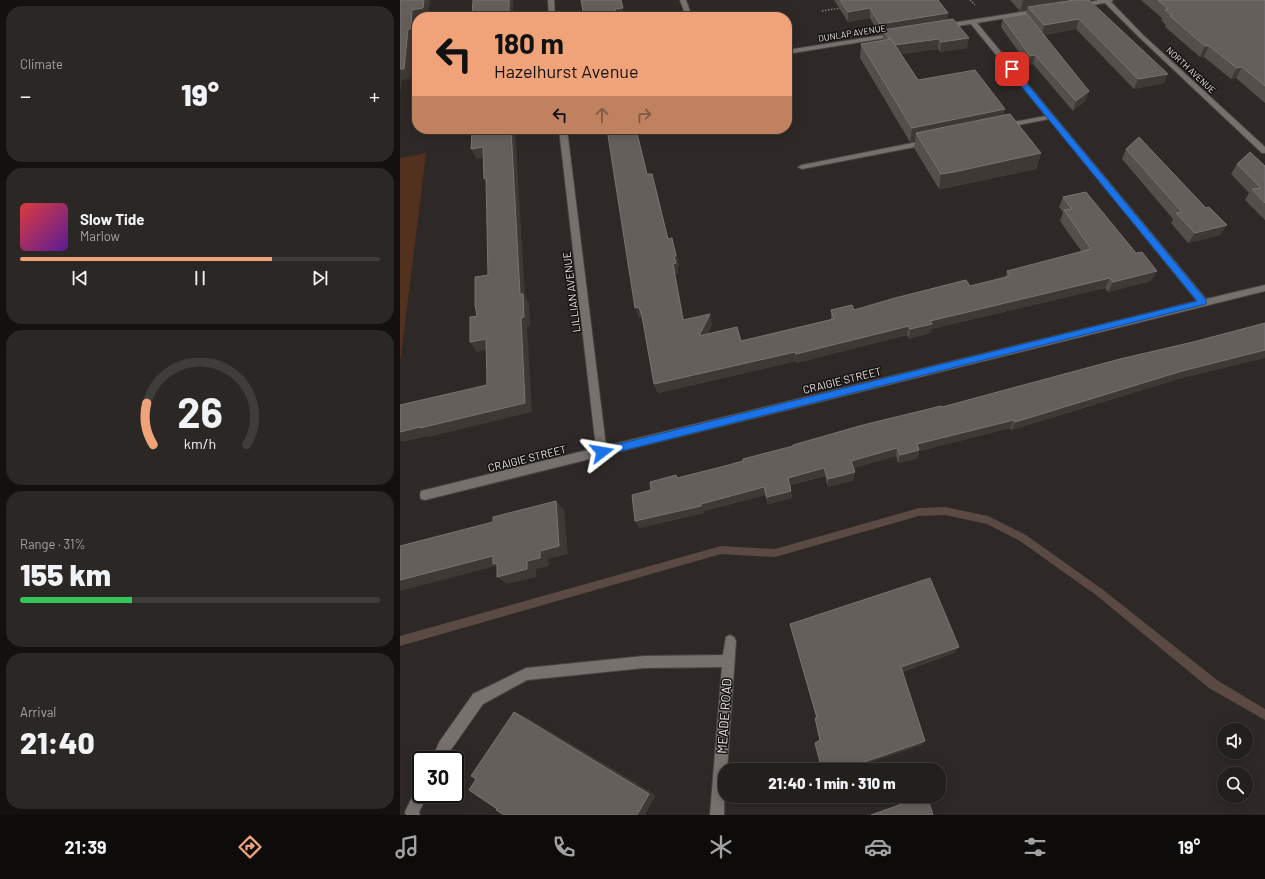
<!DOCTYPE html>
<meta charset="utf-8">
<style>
:root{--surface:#221f1c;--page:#2a2725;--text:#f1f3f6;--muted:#a2a2a3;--line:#3f3d3b;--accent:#f0a279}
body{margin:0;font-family:Barlow,sans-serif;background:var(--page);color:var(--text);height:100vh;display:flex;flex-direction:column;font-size:15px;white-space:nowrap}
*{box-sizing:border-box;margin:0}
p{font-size:13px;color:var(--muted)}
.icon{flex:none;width:22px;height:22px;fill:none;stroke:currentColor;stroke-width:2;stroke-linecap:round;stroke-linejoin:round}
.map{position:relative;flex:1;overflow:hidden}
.drawer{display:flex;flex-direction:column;gap:6px;padding:6px;background:#13110f;width:400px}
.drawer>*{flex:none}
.banner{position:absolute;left:12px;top:12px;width:380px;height:122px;border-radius:16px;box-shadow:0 2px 10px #0003,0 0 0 1px var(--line);background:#f0a279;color:#111;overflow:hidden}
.buttons{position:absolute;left:817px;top:723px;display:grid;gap:8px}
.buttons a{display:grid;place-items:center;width:36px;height:36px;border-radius:50%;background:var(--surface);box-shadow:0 2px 10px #0003,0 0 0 1px var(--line);font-size:20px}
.speed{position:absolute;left:12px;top:751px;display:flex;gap:8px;font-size:20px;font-weight:700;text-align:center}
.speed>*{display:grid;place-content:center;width:52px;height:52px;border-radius:50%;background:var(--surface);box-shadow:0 2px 10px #0003,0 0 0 1px var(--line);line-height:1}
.speed .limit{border:2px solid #111;border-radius:6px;background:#fff;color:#111}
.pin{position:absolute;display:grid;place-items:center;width:34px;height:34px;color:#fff;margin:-17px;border-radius:8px;box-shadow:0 2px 6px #0006}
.me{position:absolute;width:44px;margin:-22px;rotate:76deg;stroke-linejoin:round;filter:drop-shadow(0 0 3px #0008)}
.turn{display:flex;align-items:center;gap:14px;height:84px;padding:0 16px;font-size:18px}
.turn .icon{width:52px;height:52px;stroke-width:2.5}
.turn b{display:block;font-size:28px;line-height:34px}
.lanes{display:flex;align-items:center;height:38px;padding:0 16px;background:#0003;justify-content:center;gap:20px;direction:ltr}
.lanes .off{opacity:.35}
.big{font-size:30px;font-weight:800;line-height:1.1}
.drawer .tile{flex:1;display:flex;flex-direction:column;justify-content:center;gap:6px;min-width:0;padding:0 14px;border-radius:16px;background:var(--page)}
.drawer .dial{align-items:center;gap:0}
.dial svg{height:104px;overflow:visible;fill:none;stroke:var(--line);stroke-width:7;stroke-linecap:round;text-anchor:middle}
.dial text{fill:var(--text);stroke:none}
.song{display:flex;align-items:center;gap:12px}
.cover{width:48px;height:48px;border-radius:6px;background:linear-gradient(135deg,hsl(0 70% 55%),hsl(270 70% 35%))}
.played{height:4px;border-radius:2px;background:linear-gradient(90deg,var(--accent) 70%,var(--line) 70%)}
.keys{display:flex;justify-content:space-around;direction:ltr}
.heat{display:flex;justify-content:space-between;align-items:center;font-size:22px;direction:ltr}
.charge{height:6px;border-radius:3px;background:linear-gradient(90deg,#34c759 31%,var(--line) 0)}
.trip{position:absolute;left:318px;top:763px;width:228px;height:40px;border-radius:16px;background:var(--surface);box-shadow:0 2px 10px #0003,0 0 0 1px var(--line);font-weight:800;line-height:40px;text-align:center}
.tabs{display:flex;height:64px;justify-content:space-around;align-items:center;background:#0e0c0b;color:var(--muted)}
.tabs .icon{width:28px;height:28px}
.tabs .selected{color:var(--accent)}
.tabs b{font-size:18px;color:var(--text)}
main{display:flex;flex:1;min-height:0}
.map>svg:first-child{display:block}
.green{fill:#52311e}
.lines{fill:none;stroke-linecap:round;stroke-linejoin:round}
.stream{fill:#5b4944;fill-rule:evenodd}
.minor-casing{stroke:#484442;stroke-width:2}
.path{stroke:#7f7a78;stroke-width:1.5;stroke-dasharray:1.5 1.5;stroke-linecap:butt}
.minor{fill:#77716e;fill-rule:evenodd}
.wall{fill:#554f4c}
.shaded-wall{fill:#3f3936}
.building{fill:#655f5c;stroke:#797471}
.route{fill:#1a73e8;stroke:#114b97}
.labels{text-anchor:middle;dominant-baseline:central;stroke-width:3;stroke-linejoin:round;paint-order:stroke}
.far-street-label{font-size:9px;fill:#e8e4e2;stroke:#151211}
.street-label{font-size:11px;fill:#e8e4e2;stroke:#151211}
.near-street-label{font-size:13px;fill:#e8e4e2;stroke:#151211}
</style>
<main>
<section class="drawer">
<div class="tile"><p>Climate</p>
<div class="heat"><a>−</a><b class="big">19°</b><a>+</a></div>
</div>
<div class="tile">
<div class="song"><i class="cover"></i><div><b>Slow Tide</b><p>Marlow</p></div></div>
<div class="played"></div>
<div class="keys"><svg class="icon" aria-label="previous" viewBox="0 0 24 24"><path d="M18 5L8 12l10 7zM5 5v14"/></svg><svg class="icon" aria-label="pause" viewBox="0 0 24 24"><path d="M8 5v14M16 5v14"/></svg><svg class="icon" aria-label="next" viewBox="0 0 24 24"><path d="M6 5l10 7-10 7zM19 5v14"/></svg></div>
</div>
<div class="tile dial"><svg viewBox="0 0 100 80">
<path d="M14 69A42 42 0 1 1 86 69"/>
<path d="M14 69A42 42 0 0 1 9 37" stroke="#f0a279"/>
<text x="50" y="56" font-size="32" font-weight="700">26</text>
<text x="50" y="72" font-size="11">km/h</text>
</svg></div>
<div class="tile"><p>Range · 31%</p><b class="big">155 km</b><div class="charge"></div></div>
<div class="tile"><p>Arrival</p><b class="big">21:40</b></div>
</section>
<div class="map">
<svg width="865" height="815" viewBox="0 0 865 815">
<rect width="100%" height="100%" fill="#2e2926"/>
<polygon class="green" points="26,153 0,363 0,158"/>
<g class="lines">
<polygon class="stream" points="545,507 588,516 626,535 702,589 817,680 865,709 865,720 809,688 696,595 620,541 587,524 545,515 519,516 375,557 321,554 0,646 0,636 321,546 375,549 519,508"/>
<g class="minor-casing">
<g id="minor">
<polygon points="148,0 154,0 155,17 149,17"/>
<polygon points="280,0 286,0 292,17 286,17"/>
<polygon points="699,0 713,0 711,2 743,35 865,147 865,153 862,153 739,37 705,3 679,7 676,5"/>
<polygon points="640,9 643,11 642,12 577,23 806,299 865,285 865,291 25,500 21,499 20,495 21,491 25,490 196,448 159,129 167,129 206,446 797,301 649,119 603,128 603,124 646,116 571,24 545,28 542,26 545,24"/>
<polygon points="496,33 498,34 498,36 387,54 387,50"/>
<polygon points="527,140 531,142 530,144 402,169 398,167 402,165"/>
<polygon points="330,635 334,637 336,641 327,770 325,770 324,815 310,815 322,667 244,668 127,680 83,704 50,751 45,760 31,760 40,741 73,694 122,670 126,668 244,656 323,655 326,637"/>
<polygon points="21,787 21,794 28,794 19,812 20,815 6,815 5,812 16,789"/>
</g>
</g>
<g class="path">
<polyline points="570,0 575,5"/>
<polyline points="422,11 441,8"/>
</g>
<use href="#minor" class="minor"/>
</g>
<g class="wall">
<polygon points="434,0 538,0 547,20 567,48 540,52 538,49 501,54 518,80 604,115 641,153 636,169 551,187 539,189 514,148 515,141 510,142 460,58 461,44 483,41 483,33 479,34 470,18 448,22"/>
<polygon points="610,0 689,0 764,83 734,89 676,29 644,35 686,100 673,111 633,64 628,65 601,27 603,18 626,15 627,10 620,11"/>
<polygon points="741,0 864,0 865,1 865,103 836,78 831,79 804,57 800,57 765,27 766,25 761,20 762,18"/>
<polygon points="236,129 247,174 255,184 268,239 275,248 279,266 277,266 278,273 275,274 284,320 312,324 307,334 341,341 431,319 431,310 454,310 570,286 605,278 607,271 682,252 660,221 663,212 659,207 663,197 751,281 708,292 705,288 531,329 530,333 509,339 507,335 396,363 396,361 258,393 254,384 242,317 239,318"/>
<polygon points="726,149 820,235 788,243 771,223 773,219 722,159"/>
<polygon points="837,164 865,166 865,220 845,200 849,193 831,174"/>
<polygon points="775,380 611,430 610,428 519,451 518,458 498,463 496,456 453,468 454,480 428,487 425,476 390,485 392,498 368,504 365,495 304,511 304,513 239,528 251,490 278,478 321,467 542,407"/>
<polygon points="390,624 554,653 502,672 522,745 420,741 415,718 417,718 392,632"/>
</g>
<g class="shaded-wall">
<polygon points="24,0 30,0 28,17 17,17 16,39 14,39 10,79 2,80 0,94 0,69 12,10"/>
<rect x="109" y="0" width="4" height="17"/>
<polygon points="623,0 679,0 628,7 627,10 620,11"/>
<polygon points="223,8 225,17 217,17 215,9"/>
<polygon points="470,8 470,18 448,22 448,12"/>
<polygon points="548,13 547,23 483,30 483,33 479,34 480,24"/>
<polygon points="679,19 676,29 642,35 644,25"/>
<polygon points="569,38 567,48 540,52 541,42"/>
<polygon points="539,39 538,49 492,56 493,45"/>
<polygon points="805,46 809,46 804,57 800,57"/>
<polygon points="635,55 633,64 628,65 630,56"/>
<polygon points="842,67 836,78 831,79 837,68"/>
<polygon points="768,74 764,83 734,89 738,79"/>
<polygon points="689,91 686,100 673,111 676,101"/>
<polygon points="605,109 602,123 516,133 515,141 510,142 512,128"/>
<polygon points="111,129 115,129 125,296 129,303 130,326 127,327 132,412 29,437 27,436 2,442 0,440 0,432 125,403"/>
<polygon points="83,147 89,157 77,159 71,149"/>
<polygon points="641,153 636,169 551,187 539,189 541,174"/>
<polygon points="827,225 820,235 788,243 795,233"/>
<polygon points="272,238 279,266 277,266 278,273 275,274 286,329 283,320 273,264 274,256"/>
<polygon points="757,271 751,281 708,292 713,282"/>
<polygon points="710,278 705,288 531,329 530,333 509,339 510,329 530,321"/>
<polygon points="239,307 243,317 239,318 235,308"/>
<polygon points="310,314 312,324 301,345 299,336"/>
<polygon points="509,326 507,335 396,363 396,354"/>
<polygon points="86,339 93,348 77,352 70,342"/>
<polygon points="865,350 865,358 775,380 611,430 615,422 782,371"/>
<polygon points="395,352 396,361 258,393 254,384"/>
<polygon points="614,420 610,428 519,451 518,458 498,463 500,455 517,444"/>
<polygon points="497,448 496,456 450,469 451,461"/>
<polygon points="424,468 425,476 389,485 388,478"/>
<polygon points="455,472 454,480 428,487 428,479"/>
<polygon points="364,487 365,495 304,511 304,513 239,528 235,521"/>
<polygon points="391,491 392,498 368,504 367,497"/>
<polygon points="156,501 164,510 168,554 148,559 149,566 136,569 136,577 107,584 97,577 127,561 140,551"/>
<polygon points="93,556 103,572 96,566 0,591 0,580"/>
<polygon points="559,647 554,653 498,673 501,667"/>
<polygon points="114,712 126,717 256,795 245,815 237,815"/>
<polygon points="525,741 522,745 447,770 441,770"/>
</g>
<g class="building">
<polygon points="0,0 24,0 23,8 12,10 11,29 8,29 4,69 0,69"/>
<polygon points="73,0 109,0 109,17 72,17"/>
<polygon points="181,0 221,0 223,8 215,9 217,17 184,17"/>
<polygon points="440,0 538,0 548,13 480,24 470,8 448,12"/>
<polygon points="675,0 689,0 768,74 738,79 679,19 644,25 628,7"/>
<polygon points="758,0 864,0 865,1 865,86 842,67 837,68 809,46 805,46 770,16 772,15 765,10 768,9"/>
<polygon points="627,14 689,91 676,101 635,55 630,56 603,18"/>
<polygon points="553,19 569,38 541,42 539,39 494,45 491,39 490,40 483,30"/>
<polygon points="491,39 518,80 575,70 605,109 512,128 461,44"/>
<polygon points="610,114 641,153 554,172 541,174 516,133"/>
<polygon points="72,129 111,129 120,294 123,294 124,317 121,318 125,403 20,428 20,427 0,432 0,405 87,385 86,339 70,342 70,317 77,316 75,305 75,277 88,275 86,178 84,179 83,147 71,149"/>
<polygon points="207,129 236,129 247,174 252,174 268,239 272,238 276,256 274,256 276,263 273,264 283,320 310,314 299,336 337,327 341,341 434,319 431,310 452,305 454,310 495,298 566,280 570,286 610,276 607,271 691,249 664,210 672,209 663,197 686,192 736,253 742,252 757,271 713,282 710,278 530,321 532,324 510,329 509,326 396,354 395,352 254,384 242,316 239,307 235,308"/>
<polygon points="739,137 806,208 809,207 827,225 795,233 776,213 782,212 726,149"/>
<polygon points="850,152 865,166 865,203 852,189 861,188 837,164"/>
<polygon points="865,323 865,350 782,371 615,422 614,420 517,444 519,450 500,455 497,448 451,461 455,472 428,479 424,468 388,478 391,491 367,497 364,487 301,504 301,506 235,521 232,495 251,490 250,482 276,475 277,478 321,467 343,461 343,459 393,446 393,445 463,425 541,406 542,407 720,359 793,342"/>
<polygon points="156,501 159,546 140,551 140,558 127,561 127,569 97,577 97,563 93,564 93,556 0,580 0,546 93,522 93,517"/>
<polygon points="530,578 559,647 501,667 525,741 441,770 422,770 415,743 420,740 415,718 417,718 390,624"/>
<polygon points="114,712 249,794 237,815 104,815 96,810 97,809 69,790 76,779 71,776"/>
<polygon points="524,796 527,796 533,815 471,815"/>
</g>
<polygon class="route" points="609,68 614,68 806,300 806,304 202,456 198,455 197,452 198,449 202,448 797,301 609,71"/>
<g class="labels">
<g class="far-street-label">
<text transform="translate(452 33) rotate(-9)">DUNLAP AVENUE</text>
<text transform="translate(791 70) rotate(43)">NORTH AVENUE</text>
</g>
<g class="street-label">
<text transform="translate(171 292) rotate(-97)">LILLIAN AVENUE</text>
<text transform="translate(442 380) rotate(-14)">CRAIGIE STREET</text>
<text transform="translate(127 458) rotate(-14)">CRAIGIE STREET</text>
</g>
<g class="near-street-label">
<text transform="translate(324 716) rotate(-86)">MEADE ROAD</text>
</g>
</g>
</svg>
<div class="buttons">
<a><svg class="icon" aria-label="sound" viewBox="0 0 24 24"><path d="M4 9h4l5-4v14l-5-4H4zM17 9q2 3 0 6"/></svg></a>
<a><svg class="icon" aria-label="search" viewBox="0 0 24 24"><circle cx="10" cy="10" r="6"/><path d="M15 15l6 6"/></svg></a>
</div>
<div class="speed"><div class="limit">30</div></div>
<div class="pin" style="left:612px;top:69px;background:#d93025"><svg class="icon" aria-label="arrive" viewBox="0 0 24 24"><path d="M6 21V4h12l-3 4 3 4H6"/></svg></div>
<svg class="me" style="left:202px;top:452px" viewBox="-20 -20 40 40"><path d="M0-17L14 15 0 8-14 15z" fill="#1a73e8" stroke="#fff" stroke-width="4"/></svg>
<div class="trip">21:40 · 1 min · 310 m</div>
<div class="banner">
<div class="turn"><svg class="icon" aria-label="left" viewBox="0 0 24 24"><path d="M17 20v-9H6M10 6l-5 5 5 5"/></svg><div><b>180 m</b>Hazelhurst Avenue</div></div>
<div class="lanes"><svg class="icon" aria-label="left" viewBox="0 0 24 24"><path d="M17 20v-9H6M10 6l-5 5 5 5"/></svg><svg class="icon off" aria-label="ahead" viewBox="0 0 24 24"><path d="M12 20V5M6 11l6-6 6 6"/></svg><svg class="icon off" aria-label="right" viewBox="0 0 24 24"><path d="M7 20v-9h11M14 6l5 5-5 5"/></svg></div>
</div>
</div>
</main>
<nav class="tabs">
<b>21:39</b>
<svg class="icon selected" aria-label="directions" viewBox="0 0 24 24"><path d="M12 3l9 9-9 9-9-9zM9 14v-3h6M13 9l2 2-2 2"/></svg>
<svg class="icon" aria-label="music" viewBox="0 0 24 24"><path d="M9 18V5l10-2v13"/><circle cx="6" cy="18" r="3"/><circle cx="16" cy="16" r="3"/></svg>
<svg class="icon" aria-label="phone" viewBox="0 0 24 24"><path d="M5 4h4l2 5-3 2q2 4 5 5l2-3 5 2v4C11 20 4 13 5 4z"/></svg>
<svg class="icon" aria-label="climate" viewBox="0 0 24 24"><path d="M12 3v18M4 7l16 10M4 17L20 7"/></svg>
<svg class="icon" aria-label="car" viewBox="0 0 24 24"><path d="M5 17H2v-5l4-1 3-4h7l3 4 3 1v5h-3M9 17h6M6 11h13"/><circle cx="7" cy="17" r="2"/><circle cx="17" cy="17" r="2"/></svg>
<svg class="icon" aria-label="filters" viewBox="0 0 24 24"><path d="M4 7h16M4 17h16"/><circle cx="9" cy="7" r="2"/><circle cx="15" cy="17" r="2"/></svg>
<b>19°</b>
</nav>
